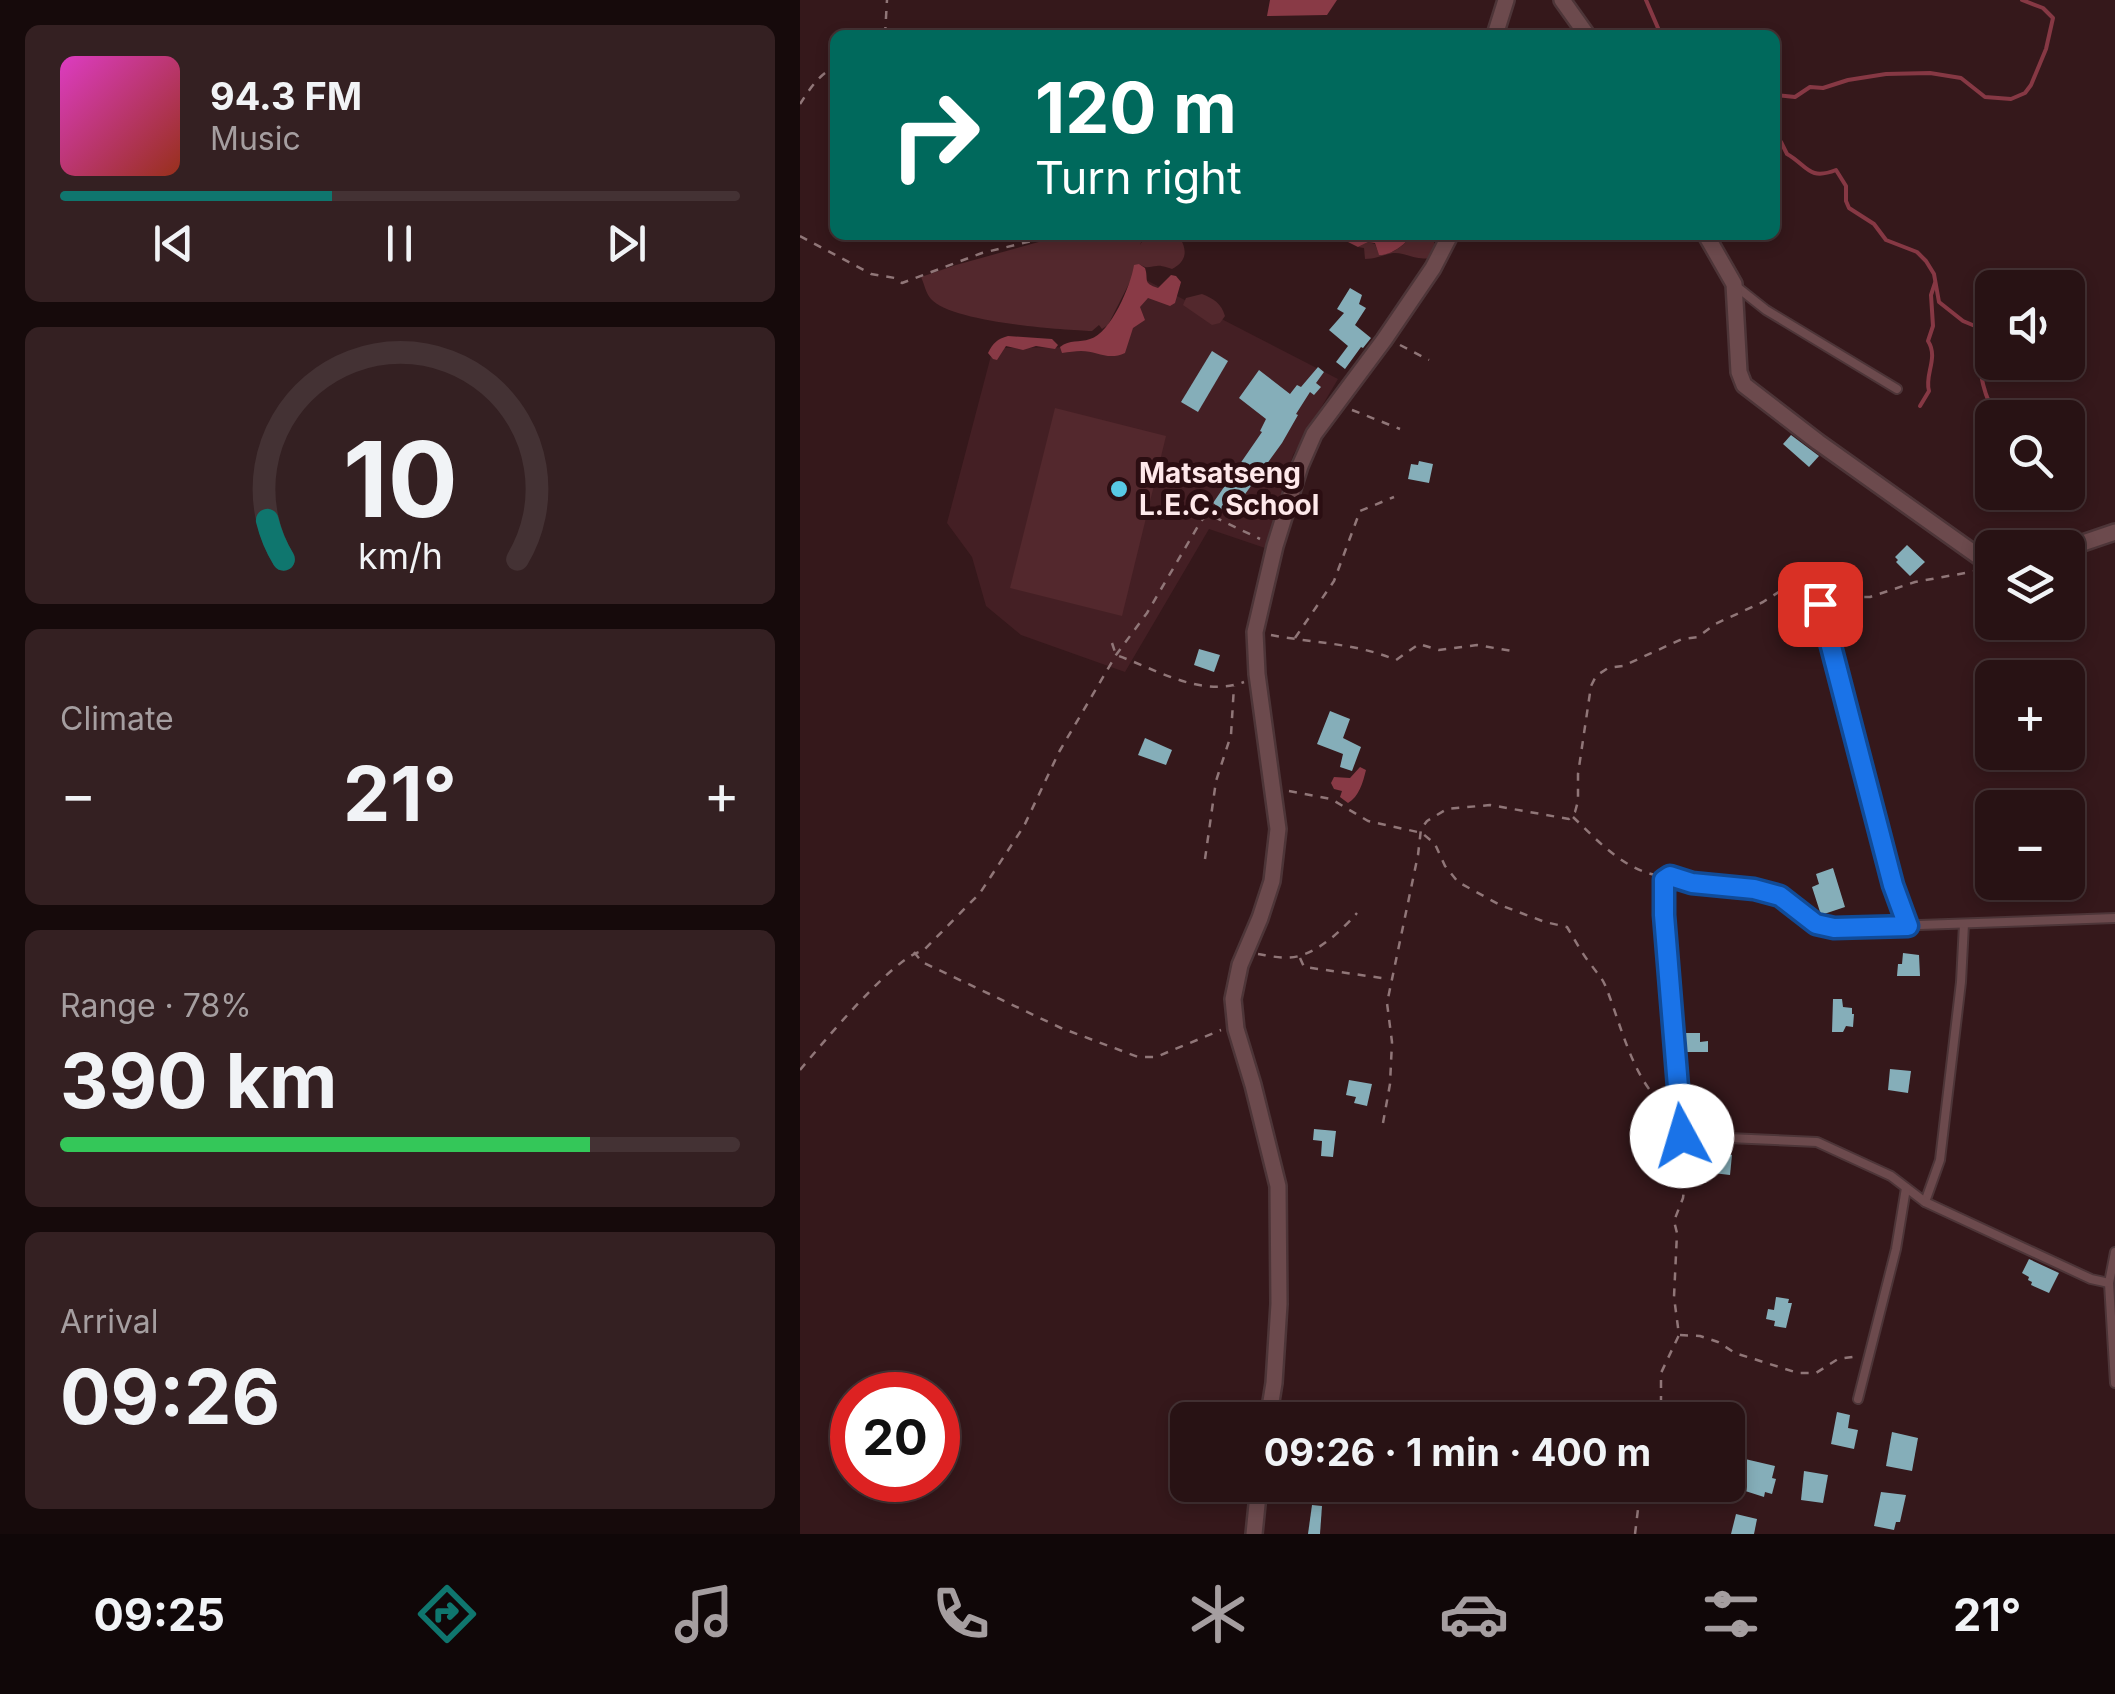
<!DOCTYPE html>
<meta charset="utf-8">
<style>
:root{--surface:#281214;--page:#342022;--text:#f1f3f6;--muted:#a59ea0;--line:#443234;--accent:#0f766e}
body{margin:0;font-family:Inter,sans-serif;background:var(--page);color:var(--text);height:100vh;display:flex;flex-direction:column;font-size:38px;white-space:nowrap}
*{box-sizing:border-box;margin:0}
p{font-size:32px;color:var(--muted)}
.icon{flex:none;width:55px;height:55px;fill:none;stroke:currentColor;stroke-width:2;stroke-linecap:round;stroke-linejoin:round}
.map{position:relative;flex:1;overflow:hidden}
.drawer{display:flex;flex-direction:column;gap:25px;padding:25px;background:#160a0b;width:800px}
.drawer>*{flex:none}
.guide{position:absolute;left:30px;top:30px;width:950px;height:210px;border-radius:15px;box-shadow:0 5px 15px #0003,0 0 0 2px var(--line);background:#00695c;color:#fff;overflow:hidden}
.fabs{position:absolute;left:1175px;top:270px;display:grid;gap:20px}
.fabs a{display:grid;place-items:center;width:110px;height:110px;border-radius:15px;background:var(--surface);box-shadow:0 5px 15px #0003,0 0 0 2px var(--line);font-size:50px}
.speed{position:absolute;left:30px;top:1372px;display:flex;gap:20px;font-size:50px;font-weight:700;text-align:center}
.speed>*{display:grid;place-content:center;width:130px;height:130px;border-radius:50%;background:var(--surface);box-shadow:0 5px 15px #0003,0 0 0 2px var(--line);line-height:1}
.speed .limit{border:15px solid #d22;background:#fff;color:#111}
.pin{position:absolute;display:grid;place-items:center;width:85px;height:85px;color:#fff;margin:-42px;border-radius:20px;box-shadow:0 5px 15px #0006}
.me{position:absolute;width:110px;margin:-55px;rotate:354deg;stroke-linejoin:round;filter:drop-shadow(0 0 8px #0008)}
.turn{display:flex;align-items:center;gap:35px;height:210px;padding:0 40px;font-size:45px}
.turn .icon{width:130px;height:130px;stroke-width:2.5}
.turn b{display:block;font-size:70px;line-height:85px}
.big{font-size:75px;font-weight:700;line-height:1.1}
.drawer .tile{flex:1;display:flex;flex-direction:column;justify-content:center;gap:15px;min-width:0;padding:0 35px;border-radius:15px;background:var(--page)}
.drawer .dial{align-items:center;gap:0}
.dial svg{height:260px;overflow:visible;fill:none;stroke:var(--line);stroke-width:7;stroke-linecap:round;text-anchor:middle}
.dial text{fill:var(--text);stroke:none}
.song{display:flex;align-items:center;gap:30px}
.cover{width:120px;height:120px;border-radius:15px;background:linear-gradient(135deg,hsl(310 70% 55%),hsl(10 70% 35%))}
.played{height:10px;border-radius:5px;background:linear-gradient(90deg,var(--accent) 40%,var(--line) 40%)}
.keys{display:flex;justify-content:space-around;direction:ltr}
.heat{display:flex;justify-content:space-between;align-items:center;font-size:55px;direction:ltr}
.charge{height:15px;border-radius:8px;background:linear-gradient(90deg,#34c759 78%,var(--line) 0)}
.trip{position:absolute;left:370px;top:1402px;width:575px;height:100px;border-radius:15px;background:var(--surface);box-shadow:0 5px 15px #0003,0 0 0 2px var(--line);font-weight:700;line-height:100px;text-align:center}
.menu{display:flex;height:160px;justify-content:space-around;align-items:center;background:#100708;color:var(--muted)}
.menu .icon{width:70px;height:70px}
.menu .current{color:var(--accent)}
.menu b{font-size:45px;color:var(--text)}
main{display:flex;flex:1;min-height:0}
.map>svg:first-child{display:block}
.built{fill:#441f24}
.green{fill:#53282d}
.forest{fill:#893a46}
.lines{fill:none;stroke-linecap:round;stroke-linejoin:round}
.stream{stroke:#863844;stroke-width:4}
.building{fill:#85aeb9}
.lane-casing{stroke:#4d3538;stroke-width:12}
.street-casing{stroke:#4d3538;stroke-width:20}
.path{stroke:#907678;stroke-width:2.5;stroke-dasharray:8 8;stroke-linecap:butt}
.lane{stroke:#6c4a4d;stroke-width:8}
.street{stroke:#6c4a4d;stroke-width:15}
.route-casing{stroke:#114b97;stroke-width:25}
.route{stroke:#1a73e8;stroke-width:18}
.poi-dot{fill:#58c9e4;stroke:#2b0e12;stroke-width:4}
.labels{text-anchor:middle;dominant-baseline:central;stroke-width:10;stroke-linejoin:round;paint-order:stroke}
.poi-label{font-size:28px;font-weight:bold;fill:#fee8ea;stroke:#2b0e12;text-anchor:start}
</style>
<main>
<section class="drawer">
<div class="tile">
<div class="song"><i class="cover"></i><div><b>94.3 FM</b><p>Music</p></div></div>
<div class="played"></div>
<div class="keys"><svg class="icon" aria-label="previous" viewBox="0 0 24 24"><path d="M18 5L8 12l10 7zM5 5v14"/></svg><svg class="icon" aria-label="pause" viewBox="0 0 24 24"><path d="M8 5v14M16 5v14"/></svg><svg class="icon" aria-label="next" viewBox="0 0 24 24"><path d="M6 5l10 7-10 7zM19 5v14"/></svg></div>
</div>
<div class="tile dial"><svg viewBox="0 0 100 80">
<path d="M14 69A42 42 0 1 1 86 69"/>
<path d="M14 69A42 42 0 0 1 9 57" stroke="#0f766e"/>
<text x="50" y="56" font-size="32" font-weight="700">10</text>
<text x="50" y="72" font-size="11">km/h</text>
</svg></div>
<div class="tile"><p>Climate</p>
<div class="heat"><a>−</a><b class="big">21°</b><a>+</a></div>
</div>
<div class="tile"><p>Range · 78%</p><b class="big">390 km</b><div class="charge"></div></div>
<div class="tile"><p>Arrival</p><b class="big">09:26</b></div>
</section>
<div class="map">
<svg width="1315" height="1534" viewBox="0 0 1315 1534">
<rect width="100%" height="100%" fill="#35181b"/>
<polygon class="built" points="346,280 538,379 493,455 465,548 409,529 325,672 221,635 186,606 172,557 147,523 193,348 300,347 317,344"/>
<g class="green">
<path d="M264,235H344L340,245L346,235H372L380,238C388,251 386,262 372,269C368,268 361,265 357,266C349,266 348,270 339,264L308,325L302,329L299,325L292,331C260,330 151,322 131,299C126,294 124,283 121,277L156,265Z"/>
<path d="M610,236L633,239L635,245L629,258C616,261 606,252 593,253C582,255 576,259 565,259L564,248L558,247L568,242L575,244L579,254C590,256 606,245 610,236Z"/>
<path d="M402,294C414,299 421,303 425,316L420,323L412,325L383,305L386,298Z"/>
<polygon points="255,408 366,436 322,616 210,588"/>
</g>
<g class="forest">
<polygon points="470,0 537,0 527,15 467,16"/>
<path d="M540,235H607L610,236C606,245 589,256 579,255L575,243L568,242L558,247L542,239Z"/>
<path d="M339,264L345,268C349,280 342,283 358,288L371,275L376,276L381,282L375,303L370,306L348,298L340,307L345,320L333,328L325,353C308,361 297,351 281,351C275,351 269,352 262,353L260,347C270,339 279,343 290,339C311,333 331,285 334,265Z"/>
<path d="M208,336L252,339L258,345L255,349L236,346L223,350L206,346L197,360L193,359L188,353C193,343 197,339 208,336Z"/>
<path d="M560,767L566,770C563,782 559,797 548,803L540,797L542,791L534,789L531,783L534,777L550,778Z"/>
</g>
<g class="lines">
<g class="stream">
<polyline points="846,0 861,35"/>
<polyline points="975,95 995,97 1010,87 1023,88 1048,80 1086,74 1130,73 1161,78 1185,97 1211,99 1225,93 1231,85 1246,49 1253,18 1243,8 1222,0"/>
<path d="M975,139L981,142L987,154C1007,165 1008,181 1036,170L1046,186V201L1049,208L1074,224L1086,240L1117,252L1126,261L1134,274L1139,302L1163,321L1175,326C1180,358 1178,390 1198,418"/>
<path d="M1120,406L1129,391C1124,375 1139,358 1128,341L1133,326L1131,295L1135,283"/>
</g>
</g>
<g class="building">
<polygon points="550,288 562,295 559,304 566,308 555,325 571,338 563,348 561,347 545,369 536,362 548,346 529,330 544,313 537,309"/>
<polygon points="412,351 428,361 398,412 381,402"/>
<polygon points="518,367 524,372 516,383 521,387 514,395 510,392 496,414 498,415 482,443 430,515 413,503 462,432 460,431 466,419 439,398 459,370 490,394 497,385 501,387"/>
<polygon points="991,435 1019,456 1009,467 983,444"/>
<polygon points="619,461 633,464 629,483 608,479 611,464 618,465"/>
<polygon points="1107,545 1125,562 1110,576 1096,562 1098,560 1095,557"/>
<polygon points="399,649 420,655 414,672 394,665"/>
<polygon points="530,711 550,719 543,738 561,747 552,771 540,767 543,754 517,744"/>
<polygon points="345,738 372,750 366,765 338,755"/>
<polygon points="1033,868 1045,907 1021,915 1012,887 1019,884 1016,874"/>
<polygon points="1103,953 1119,955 1120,976 1097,976 1098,964 1102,964"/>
<polygon points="1033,999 1042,999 1043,1007 1052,1008 1052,1014 1054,1014 1053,1027 1046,1026 1043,1032 1032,1032"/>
<polygon points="886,1033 900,1033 900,1042 908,1041 908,1052 886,1052"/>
<polygon points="1090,1069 1111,1071 1108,1093 1088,1090"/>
<polygon points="549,1080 572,1084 567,1106 554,1103 556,1097 546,1095"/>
<polygon points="514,1129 536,1131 533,1157 521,1156 522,1141 513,1140"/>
<polygon points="915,1153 932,1155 930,1175 913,1173"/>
<polygon points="1229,1259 1259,1273 1249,1293 1231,1285 1232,1282 1228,1280 1229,1277 1222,1273"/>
<polygon points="976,1297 989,1299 988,1303 992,1303 986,1328 974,1326 975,1321 966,1319 968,1309 974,1310"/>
<polygon points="1037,1412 1050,1415 1048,1428 1058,1430 1054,1449 1031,1444"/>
<polygon points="1092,1432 1118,1438 1112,1471 1086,1466"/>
<polygon points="928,1455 975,1466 972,1478 976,1479 972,1494 965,1492 964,1497 939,1489 940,1483 928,1479"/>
<polygon points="1004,1471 1028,1475 1023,1503 1001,1500"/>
<polygon points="1081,1492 1106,1495 1100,1522 1096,1522 1094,1530 1074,1526"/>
<polygon points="512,1505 522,1506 520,1534 508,1534"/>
<polygon points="936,1514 957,1519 954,1534 931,1534"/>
</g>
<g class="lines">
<g class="lane-casing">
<g id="lane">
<polyline points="937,287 966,310 1097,389"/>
<polyline points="1020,603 1093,885 1107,926"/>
<polyline points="1125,1202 1140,1160 1161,982 1164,924"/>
<polyline points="1315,1252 1309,1283 1315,1383"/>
<polyline points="1309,1283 1291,1279 1125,1202 1091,1176 1017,1142 882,1136 864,915 865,880 871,876 892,883 953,889 980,896 1016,924 1034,928 1315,918"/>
<polyline points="1058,1399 1096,1249 1106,1188"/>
</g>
</g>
<g class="street-casing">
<g id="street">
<polyline points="762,0 787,35"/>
<polyline points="695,35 706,0"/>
<polyline points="906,235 934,284 939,372 944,385 1018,442 1178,556 1192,561"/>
<polyline points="1268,548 1315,532"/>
<polyline points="468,1420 474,1383 479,1304 478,1186 453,1085 436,1029 433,999 440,965 460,918 472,881 478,829 457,674 455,632 475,546 500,466 514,434 584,340 633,268 650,235"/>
<polyline points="454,1534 459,1485"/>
</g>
</g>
<g class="path">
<polyline points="85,35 87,0"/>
<path d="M0,104C9,90 19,74 35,67"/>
<polyline points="0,236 71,274 95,278 102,283 182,253 236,240 249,235"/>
<polyline points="600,345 629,360"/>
<polyline points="552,410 600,429"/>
<path d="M471,635C513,643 556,643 596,660L619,644L639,650L677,645L712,651"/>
<polyline points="495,638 534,581 560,511 594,497"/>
<path d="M312,643L316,655C356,669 400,698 444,682"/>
<path d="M489,791L531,799L568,821L622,833L635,844L645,866L658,882L700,905L745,922L767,927C775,940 782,954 792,966C797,973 802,978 805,985C821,1023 833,1084 868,1108"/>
<path d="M773,817C797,840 821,867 855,875"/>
<polyline points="405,859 416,781 431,735 434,686"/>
<polyline points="114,952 122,962 261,1028 338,1057 356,1057 421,1030"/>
<path d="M458,954C471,956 486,960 499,956C521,950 542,930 557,913"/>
<polyline points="500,958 504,967 589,979"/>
<path d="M0,1070C21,1045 96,954 123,951L180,893L224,826L259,752L316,655L347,613L401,521L408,514L460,539"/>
<polyline points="583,1123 590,1084 592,1042 587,1003 618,855 621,829 627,821 647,809 690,805 769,819 775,812 778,801 778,774 791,686 796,676 808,668 823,666 882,639 898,637 915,624 963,602 990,585 1010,583 1056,597 1070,597 1115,582 1176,571"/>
<polyline points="880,1335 900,1336 918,1342 935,1353 998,1373 1016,1373 1038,1359 1059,1356"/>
<polyline points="861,1420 861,1373 879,1335 874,1297 877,1233 874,1221 883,1198 886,1174 883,1148"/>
<polyline points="835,1534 838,1509 849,1485"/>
</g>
<use href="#lane" class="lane"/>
<use href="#street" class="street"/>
</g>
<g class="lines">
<g class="route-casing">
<polyline id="route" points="882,1136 864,915 864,880 870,876 892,883 954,889 980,896 1016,924 1034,928 1108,926 1093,885 1020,604"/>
</g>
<use href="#route" class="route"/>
</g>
<circle class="poi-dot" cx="319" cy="489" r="10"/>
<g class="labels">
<g class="poi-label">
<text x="339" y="473">Matsatseng<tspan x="339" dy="32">L.E.C. School</tspan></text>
</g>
</g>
</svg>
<div class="fabs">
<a><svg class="icon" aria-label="sound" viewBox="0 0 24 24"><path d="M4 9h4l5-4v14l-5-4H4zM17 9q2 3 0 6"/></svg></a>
<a><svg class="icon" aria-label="search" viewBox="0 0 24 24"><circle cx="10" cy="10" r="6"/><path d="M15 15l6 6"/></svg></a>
<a><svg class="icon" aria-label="layers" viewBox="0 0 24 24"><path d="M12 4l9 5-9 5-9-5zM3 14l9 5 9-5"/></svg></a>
<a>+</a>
<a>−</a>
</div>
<div class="speed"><div class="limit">20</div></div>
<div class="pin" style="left:1020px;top:604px;background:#d93025"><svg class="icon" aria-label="arrive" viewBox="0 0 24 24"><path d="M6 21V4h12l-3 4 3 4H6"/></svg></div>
<svg class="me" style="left:882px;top:1136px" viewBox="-20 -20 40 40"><circle r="19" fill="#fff"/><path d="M0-13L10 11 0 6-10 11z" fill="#1a73e8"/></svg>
<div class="trip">09:26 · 1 min · 400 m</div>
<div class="guide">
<div class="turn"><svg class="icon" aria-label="right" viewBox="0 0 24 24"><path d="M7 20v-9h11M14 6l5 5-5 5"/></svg><div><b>120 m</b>Turn right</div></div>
</div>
</div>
</main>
<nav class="menu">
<b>09:25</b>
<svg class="icon current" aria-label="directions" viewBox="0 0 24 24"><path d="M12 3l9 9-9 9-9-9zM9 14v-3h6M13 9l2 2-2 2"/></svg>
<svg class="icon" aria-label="music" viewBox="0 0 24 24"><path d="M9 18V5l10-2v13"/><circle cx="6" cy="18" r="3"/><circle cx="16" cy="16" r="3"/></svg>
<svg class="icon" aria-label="phone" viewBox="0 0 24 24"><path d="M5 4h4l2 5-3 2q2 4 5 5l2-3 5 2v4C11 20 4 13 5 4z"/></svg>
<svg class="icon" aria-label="climate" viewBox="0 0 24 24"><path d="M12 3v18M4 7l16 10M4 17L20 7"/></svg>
<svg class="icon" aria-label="car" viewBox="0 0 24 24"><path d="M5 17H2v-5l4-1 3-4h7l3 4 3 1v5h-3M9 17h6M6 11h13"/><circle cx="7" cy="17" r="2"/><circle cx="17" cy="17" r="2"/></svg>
<svg class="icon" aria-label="filters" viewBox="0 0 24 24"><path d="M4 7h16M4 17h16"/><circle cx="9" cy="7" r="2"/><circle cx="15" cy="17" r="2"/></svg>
<b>21°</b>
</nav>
